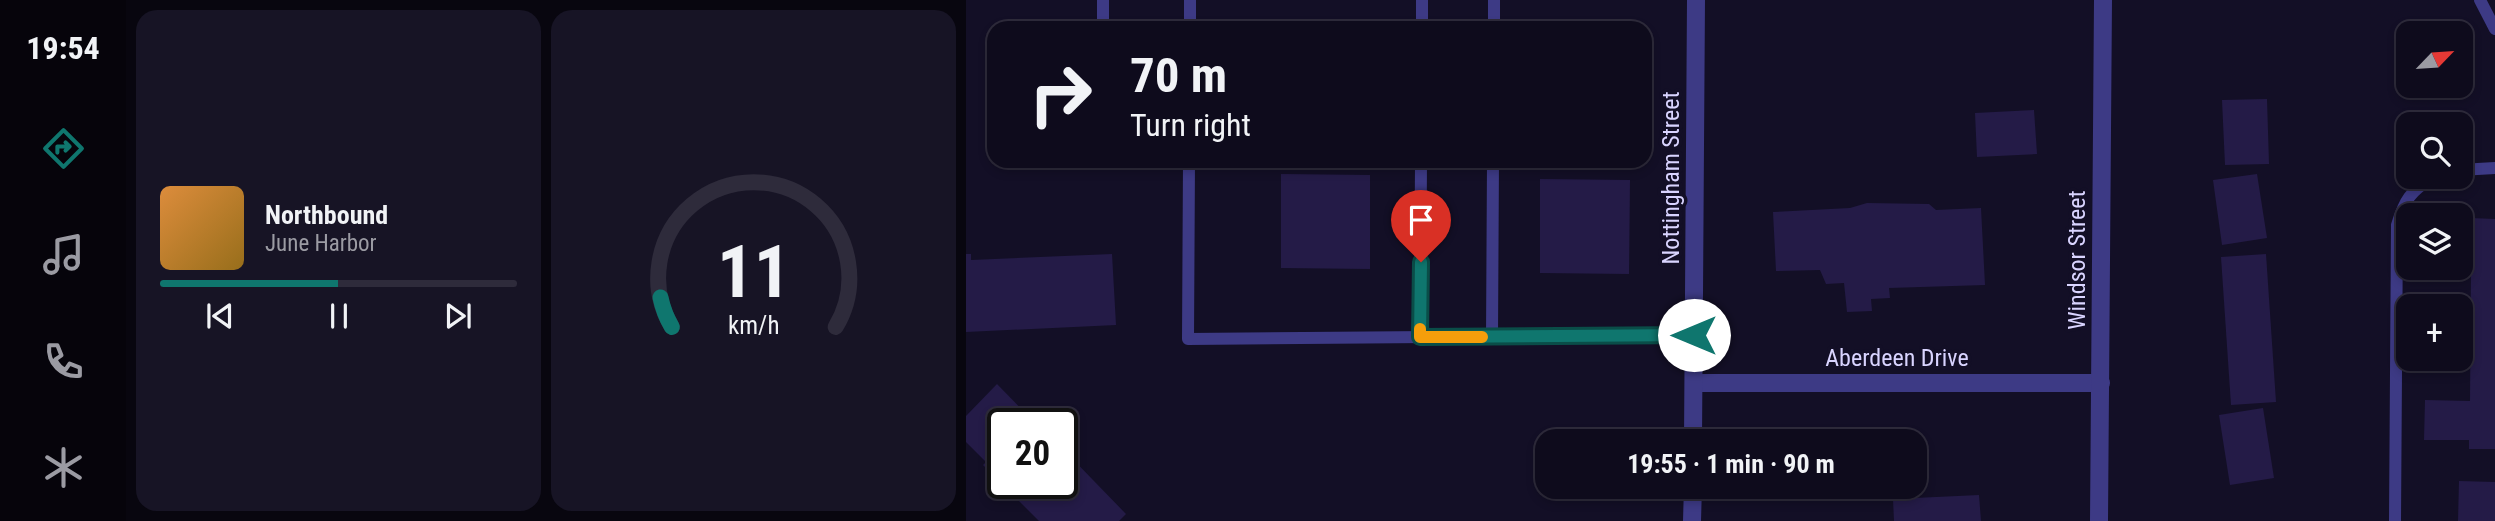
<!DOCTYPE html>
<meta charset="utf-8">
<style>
:root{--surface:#0e0b1c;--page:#171425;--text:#f1f3f6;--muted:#9b9ba3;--line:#2e2b3b;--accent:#0f766e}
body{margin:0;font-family:"Roboto Condensed",sans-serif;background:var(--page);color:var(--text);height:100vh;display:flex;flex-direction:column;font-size:26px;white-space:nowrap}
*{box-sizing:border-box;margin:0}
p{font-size:23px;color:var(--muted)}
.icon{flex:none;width:38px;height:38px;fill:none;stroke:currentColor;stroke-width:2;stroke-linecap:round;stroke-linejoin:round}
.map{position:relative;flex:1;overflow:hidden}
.sheet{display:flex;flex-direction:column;gap:10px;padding:10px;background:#08060f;width:840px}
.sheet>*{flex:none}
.hud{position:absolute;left:21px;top:21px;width:665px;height:147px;border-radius:21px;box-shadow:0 4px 10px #0003,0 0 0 2px var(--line);background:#0e0b1c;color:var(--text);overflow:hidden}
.needle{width:46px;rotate:65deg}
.fabs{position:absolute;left:1430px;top:21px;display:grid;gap:14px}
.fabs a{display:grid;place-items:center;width:77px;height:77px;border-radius:14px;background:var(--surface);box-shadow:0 4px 10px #0003,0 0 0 2px var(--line);font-size:35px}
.speed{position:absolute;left:21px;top:408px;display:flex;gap:14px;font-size:35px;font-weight:700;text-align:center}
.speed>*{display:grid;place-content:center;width:91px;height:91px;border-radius:50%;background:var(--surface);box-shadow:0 4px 10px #0003,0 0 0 2px var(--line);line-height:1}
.speed .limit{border:4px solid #111;border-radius:10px;background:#fff;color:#111}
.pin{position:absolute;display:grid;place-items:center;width:60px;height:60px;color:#fff;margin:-72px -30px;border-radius:50% 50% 50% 0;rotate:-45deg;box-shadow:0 0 7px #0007}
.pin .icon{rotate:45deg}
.me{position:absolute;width:77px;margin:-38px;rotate:270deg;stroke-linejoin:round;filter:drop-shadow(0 0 5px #0008)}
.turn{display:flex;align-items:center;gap:24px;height:147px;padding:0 28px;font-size:32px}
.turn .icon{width:91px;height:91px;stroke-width:2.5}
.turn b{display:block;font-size:49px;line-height:60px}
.sheet .tile{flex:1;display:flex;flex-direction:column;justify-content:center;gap:10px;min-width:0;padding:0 24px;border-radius:21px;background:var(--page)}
.sheet .dial{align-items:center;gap:0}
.dial svg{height:182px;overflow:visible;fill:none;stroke:var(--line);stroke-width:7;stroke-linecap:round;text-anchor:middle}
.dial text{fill:var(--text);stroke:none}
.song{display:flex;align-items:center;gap:21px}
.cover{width:84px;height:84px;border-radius:10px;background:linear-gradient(135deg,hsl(30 70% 55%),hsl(40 70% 35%))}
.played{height:7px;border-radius:4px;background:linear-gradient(90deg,var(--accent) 50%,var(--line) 50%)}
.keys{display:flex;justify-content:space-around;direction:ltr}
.sheet .tiles{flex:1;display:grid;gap:10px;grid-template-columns:repeat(2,1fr)}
.trip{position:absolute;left:569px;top:429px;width:392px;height:70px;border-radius:21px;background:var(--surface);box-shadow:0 4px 10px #0003,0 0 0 2px var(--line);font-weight:700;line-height:70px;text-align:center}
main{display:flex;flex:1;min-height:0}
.tab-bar{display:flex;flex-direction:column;width:126px;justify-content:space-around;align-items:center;background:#06040b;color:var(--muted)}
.tab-bar .icon{width:49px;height:49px}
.tab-bar .current{color:var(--accent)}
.tab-bar b{font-size:32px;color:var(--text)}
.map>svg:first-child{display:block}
.building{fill:#241b47}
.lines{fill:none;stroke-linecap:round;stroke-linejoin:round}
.lane{stroke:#3d3a85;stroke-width:12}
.street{stroke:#3d3a85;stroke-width:18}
.route-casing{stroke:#0a4d48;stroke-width:18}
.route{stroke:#0f766e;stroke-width:12}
.slow{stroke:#f59e0b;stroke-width:12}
.labels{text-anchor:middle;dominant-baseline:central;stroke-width:7;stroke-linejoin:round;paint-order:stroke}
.street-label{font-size:24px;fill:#d9d4ff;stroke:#130f26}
</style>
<main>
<nav class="tab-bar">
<b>19:54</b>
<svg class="icon current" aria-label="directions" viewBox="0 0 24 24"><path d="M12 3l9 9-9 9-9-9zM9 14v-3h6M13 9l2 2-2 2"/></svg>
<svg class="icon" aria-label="music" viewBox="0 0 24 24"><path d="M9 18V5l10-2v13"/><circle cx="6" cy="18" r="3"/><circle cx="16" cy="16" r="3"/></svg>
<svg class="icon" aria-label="phone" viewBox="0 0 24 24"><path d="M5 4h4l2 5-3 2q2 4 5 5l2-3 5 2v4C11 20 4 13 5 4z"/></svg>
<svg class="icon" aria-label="climate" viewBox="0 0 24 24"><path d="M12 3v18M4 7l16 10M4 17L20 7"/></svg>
</nav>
<section class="sheet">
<div class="tiles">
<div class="tile">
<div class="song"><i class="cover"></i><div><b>Northbound</b><p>June Harbor</p></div></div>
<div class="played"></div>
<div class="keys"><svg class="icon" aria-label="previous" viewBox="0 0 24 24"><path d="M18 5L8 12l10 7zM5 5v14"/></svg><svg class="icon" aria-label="pause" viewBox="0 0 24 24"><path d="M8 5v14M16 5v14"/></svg><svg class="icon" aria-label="next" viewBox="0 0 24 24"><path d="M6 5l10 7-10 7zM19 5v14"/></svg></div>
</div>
<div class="tile dial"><svg viewBox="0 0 100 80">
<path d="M14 69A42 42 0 1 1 86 69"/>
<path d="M14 69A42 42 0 0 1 9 56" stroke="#0f766e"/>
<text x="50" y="56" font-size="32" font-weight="700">11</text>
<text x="50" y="72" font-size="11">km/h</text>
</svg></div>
</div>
</section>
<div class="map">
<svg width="1529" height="521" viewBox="0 0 1529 521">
<rect width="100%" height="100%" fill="#130f26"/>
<g class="building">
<polygon points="1301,99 1303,164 1259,165 1256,100"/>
<polygon points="1068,110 1071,154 1011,157 1009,113"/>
<polygon points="315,174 404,175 404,269 315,268"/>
<polygon points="1291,174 1301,238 1256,245 1247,180"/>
<polygon points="574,179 664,180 663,274 574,273"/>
<polygon points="901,203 963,204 970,210 1015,208 1019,285 923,288 924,298 905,299 906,311 881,312 878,283 860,284 854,270 810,271 807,212 884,208"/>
<polygon points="1505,218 1529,219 1529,449 1503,449 1503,440 1458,440 1459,400 1504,401 1505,268 1494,268 1494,224 1505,224"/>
<polygon points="0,254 5,254 5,260 146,254 150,325 0,332"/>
<polygon points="1300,254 1310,402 1265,405 1255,257"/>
<polygon points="31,384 70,424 37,424 37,483 96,483 96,448 160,514 153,521 73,521 17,465 20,462 0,442 0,416"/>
<polygon points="1297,408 1308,478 1264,485 1253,415"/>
<polygon points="1493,481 1529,482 1529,521 1492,521"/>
<polygon points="1013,495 1015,521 928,521 927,499"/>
</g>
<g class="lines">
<g class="lane">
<polyline points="1514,0 1529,29"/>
<polyline points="137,28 137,0"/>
<polyline points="224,28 224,0"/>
<polyline points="456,28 456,0"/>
<polyline points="528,28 528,0"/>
<polyline points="223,161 222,339 728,335"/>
<polyline points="1494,170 1529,168"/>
<polyline points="454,337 455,161"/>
<polyline points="526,337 527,161"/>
<path d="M1429,521L1431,225C1439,199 1444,192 1467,177"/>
</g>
<g class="street">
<polyline points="728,383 1135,383"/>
<polyline points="727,441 730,0"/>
<polyline points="726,521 727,486"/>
<polyline points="1133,521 1137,0"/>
</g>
</g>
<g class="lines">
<g class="route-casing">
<polyline id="route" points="455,262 454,337 728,335"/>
</g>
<use href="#route" class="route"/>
<polyline class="slow" points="454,329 454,337 516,337"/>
</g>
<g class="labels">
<g class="street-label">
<text transform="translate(705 178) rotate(-90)">Nottingham Street</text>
<text transform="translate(1111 260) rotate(-90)">Windsor Street</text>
<text x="931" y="358">Aberdeen Drive</text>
</g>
</g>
</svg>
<div class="fabs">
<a><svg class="needle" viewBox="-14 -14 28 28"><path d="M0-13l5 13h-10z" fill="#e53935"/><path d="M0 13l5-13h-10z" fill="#9b9ba3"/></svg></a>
<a><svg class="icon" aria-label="search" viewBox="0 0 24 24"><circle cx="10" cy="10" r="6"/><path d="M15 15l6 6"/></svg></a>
<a><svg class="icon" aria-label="layers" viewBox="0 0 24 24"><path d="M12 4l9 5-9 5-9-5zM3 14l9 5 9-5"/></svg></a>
<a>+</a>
</div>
<div class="speed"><div class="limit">20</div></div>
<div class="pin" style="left:455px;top:262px;background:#d93025"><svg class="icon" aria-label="arrive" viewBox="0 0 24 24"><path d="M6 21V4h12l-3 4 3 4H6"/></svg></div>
<svg class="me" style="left:728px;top:335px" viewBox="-20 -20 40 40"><circle r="19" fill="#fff"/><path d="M0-13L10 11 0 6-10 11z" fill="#0f766e"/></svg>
<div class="trip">19:55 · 1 min · 90 m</div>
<div class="hud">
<div class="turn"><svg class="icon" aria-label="right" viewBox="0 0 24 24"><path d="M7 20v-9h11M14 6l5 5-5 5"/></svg><div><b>70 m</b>Turn right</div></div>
</div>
</div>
</main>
